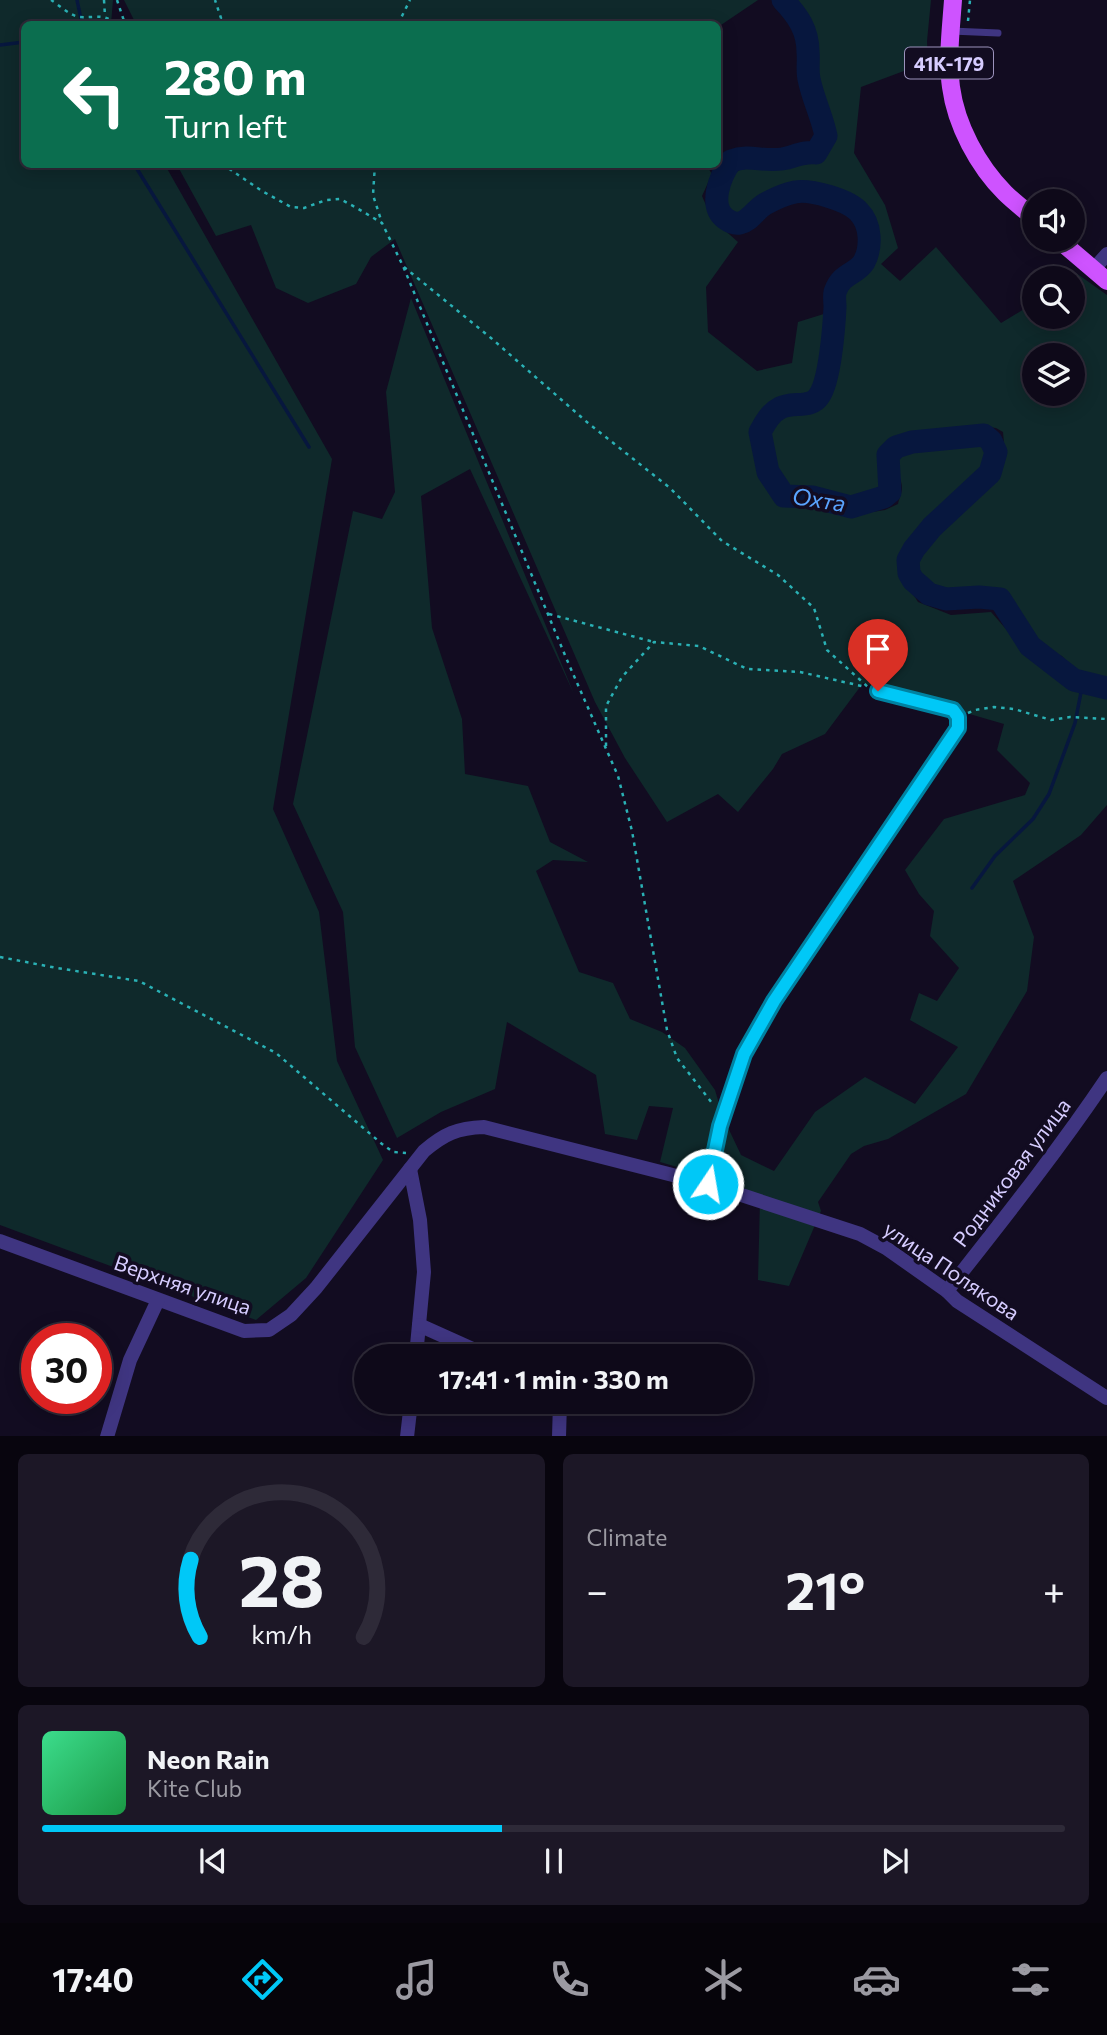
<!DOCTYPE html>
<meta charset="utf-8">
<style>
:root{--surface:#0e0919;--page:#1c1726;--text:#f1f3f6;--muted:#9b9aa2;--line:#2e2a38;--accent:#00c8f7}
body{margin:0;font-family:Commissioner,sans-serif;background:var(--page);color:var(--text);height:100vh;display:flex;flex-direction:column;font-size:26px;white-space:nowrap}
*{box-sizing:border-box;margin:0}
p{font-size:23px;color:var(--muted)}
.icon{flex:none;width:38px;height:38px;fill:none;stroke:currentColor;stroke-width:2;stroke-linecap:round;stroke-linejoin:round}
.map{position:relative;height:1436px;overflow:hidden}
.panel{display:flex;flex-direction:column;gap:18px;padding:18px;background:#08050e;flex:1}
.panel>*{flex:none}
.top-card{position:absolute;left:21px;top:21px;width:700px;height:147px;border-radius:10px;box-shadow:0 4px 18px #0003,0 0 0 2px var(--line);background:#0b6e4f;color:#fff;overflow:hidden}
.fabs{position:absolute;left:1022px;top:189px;display:grid;gap:14px}
.fabs a{display:grid;place-items:center;width:63px;height:63px;border-radius:50%;background:var(--surface);box-shadow:0 4px 18px #0003,0 0 0 2px var(--line);font-size:35px}
.speed{position:absolute;left:21px;top:1323px;display:flex;gap:14px;font-size:35px;font-weight:700;text-align:center}
.speed>*{display:grid;place-content:center;width:91px;height:91px;border-radius:50%;background:var(--surface);box-shadow:0 4px 18px #0003,0 0 0 2px var(--line);line-height:1}
.speed .limit{border:10px solid #d22;background:#fff;color:#111}
.pin{position:absolute;display:grid;place-items:center;width:60px;height:60px;color:#fff;margin:-72px -30px;border-radius:50% 50% 50% 0;rotate:-45deg;box-shadow:0 0 7px #0007}
.pin .icon{rotate:45deg}
.me{position:absolute;width:77px;margin:-38px;rotate:12deg;stroke-linejoin:round;filter:drop-shadow(0 0 5px #0008)}
.turn{display:flex;align-items:center;gap:24px;height:147px;padding:0 28px;font-size:32px}
.turn .icon{width:91px;height:91px;stroke-width:2.5}
.turn b{display:block;font-size:49px;line-height:60px}
.big{font-size:52px;font-weight:700;line-height:1.1}
.panel .widget{flex:1;display:flex;flex-direction:column;justify-content:center;gap:10px;min-width:0;padding:0 24px;border-radius:10px;background:var(--page)}
.panel .dial{align-items:center;gap:0}
.dial svg{height:182px;overflow:visible;fill:none;stroke:var(--line);stroke-width:7;stroke-linecap:round;text-anchor:middle}
.dial text{fill:var(--text);stroke:none}
.song{display:flex;align-items:center;gap:21px}
.cover{width:84px;height:84px;border-radius:10px;background:linear-gradient(135deg,hsl(150 70% 55%),hsl(140 70% 35%))}
.played{height:7px;border-radius:4px;background:linear-gradient(90deg,var(--accent) 45%,var(--line) 45%)}
.keys{display:flex;justify-content:space-around;direction:ltr}
.heat{display:flex;justify-content:space-between;align-items:center;font-size:38px;direction:ltr}
.panel .tiles{flex:1;display:grid;gap:18px;grid-template-columns:1fr 1fr}
.widget:last-child{grid-column:span 2}
.trip{position:absolute;left:354px;top:1344px;width:399px;height:70px;border-radius:35px;background:var(--surface);box-shadow:0 4px 18px #0003,0 0 0 2px var(--line);font-weight:700;line-height:70px;text-align:center}
.tab-bar{display:flex;height:112px;justify-content:space-around;align-items:center;background:#06040a;color:var(--muted)}
.tab-bar .icon{width:49px;height:49px}
.tab-bar .selected{color:var(--accent)}
.tab-bar b{font-size:32px;color:var(--text)}
.map>svg:first-child{display:block}
.green{fill:#0f292b;fill-rule:evenodd}
.lines{fill:none;stroke-linecap:round;stroke-linejoin:round}
.stream{stroke:#07173e;stroke-width:3.5}
.river{stroke:#07173e;stroke-width:23}
.path{stroke:#2ab1b5;stroke-width:2.5;stroke-dasharray:3.5 5;stroke-linecap:butt}
.service{stroke:#3f3581;stroke-width:7}
.minor{stroke:#3f3581;stroke-width:14}
.primary{stroke:#ce53ff;stroke-width:18}
.route-casing{stroke:#0082a1;stroke-width:18}
.route{stroke:#00c8f7;stroke-width:12}
.labels{text-anchor:middle;dominant-baseline:central;stroke-width:7;stroke-linejoin:round;paint-order:stroke}
.shield{fill:#120c21;stroke:#9b92bc;stroke-width:2}
.shield-label{font-size:19px;font-weight:bold;fill:#d6ccff}
.street-label{font-size:21px;fill:#d6ccff;stroke:#120c21}
.water-label{font-size:23px;font-style:italic;fill:#5aa4ff;stroke:#120c21}
</style>
<div class="map">
<svg width="1107" height="1437" viewBox="0 0 1107 1437">
<rect width="100%" height="100%" fill="#120c21"/>
<g class="green">
<polygon points="0,0 113,0 111,24 24,24 24,164 165,165 332,459 273,809 319,912 337,1061 383,1160 306,1278 256,1320 0,1225"/>
<polygon points="124,0 758,0 718,27 718,24 136,24"/>
<path d="M794,0H931L927,41L928,62L861,87L854,153L885,205L898,248L881,264L900,281L936,247L1001,323L1034,303V317H1073V278H1069L1076,273L1107,295V683L1075,671L1062,656L1046,651L1005,593C982,587 950,596 933,587C925,583 919,573 914,566V557L934,534L999,475L1005,455L1003,432L996,428L979,426L905,434L887,442L881,450L884,485L878,491L865,497H843L815,489L800,491L788,488L772,465L767,433L771,425L779,416L787,414L813,412L821,407L826,402L832,384L840,322V296L846,282L867,268L878,233L869,208L815,183H788L755,202L746,212L736,218L727,213L722,206L724,191L730,176L743,168L813,163L825,153L832,137L813,76L814,33L802,10ZM1073,355V394H1034V355Z"/>
<path d="M177,165H706L712,174L702,196L712,219L738,242L706,287L708,332L757,371L792,363L798,322L827,313L822,369L816,391L804,397L769,404L755,430L764,476L781,502L810,504L853,515L885,510L898,504C899,499 902,493 902,488C902,479 895,471 898,461C902,446 966,445 981,443L985,447L986,461L980,474L943,507L904,546L900,573L918,602L951,615L991,612L1026,652L1069,686L1107,697V805L1081,835L1013,881L1034,937L1027,991L966,1094L888,1139L864,1146L851,1154L818,1202L821,1211L789,1286L758,1280L760,1200L715,1178L660,1162L673,1108L649,1106L637,1140L605,1134L596,1075L507,1022L495,1089L441,1112L397,1138L355,1047L343,912L293,804L353,511L382,519L395,492L386,392L411,298L574,694L470,469L421,496L432,628L462,719L465,774L528,786L550,842L588,862L553,860L536,871L579,972L613,983L630,1019L662,1032L685,1048L715,1090L723,1117L741,1155L774,1171L815,1112L865,1077L915,1104L958,1047L910,1020L919,993L937,1001L959,968L930,936L934,911L919,894L905,870L944,819L1025,795L1030,783L997,750L1004,724L863,683L825,734L782,754L773,769L738,812L718,794L667,822L625,758L595,702L395,239L371,257L356,284L308,303L276,288L251,225L216,236Z"/>
</g>
<g class="lines">
<g class="stream">
<polyline points="77,0 82,24"/>
<polyline points="0,45 24,42"/>
<polyline points="134,164 309,447"/>
<polyline points="972,888 995,856 1033,819 1049,794 1075,723 1083,682"/>
</g>
<path class="river" d="M783,0C798,16 808,30 808,52C809,61 807,70 809,79C813,99 822,116 826,136L816,153C803,151 794,157 782,159C762,162 750,154 731,161C720,176 708,206 726,219C730,222 735,224 740,223C750,221 756,209 765,204C774,199 785,194 795,192C810,189 849,200 859,212C871,224 872,247 864,262C856,275 842,272 835,292C834,297 835,302 835,307C834,327 830,381 819,396C811,409 792,401 780,408C770,413 765,423 760,432L768,472L784,496L813,497L851,507L884,497L890,492L888,455L896,447L912,442L984,435L991,441L996,452L990,473L932,527L914,549L908,560L909,573L913,580L929,594L946,599L979,597L1000,599L1030,646L1074,680L1107,688"/>
<g class="path">
<path d="M51,0C59,5 70,16 80,17C99,18 100,13 118,24"/>
<polyline points="104,0 105,16"/>
<polyline points="117,0 125,24"/>
<polyline points="968,21 970,0"/>
<polyline points="214,24 221,18 215,0"/>
<polyline points="398,24 410,0"/>
<polyline points="222,164 262,191 291,207 304,208 326,200 340,199 355,207 382,223 403,266 567,660 618,776 632,831 667,1030 677,1058 712,1103"/>
<polyline points="375,164 373,195 382,223"/>
<polyline points="404,267 491,338 588,423 670,488 722,541 778,575 814,608 827,650 868,687"/>
<polyline points="549,614 654,642"/>
<polyline points="968,713 975,710 994,707 1014,709 1051,720 1070,717 1107,719"/>
<polyline points="606,746 606,706 622,677 654,642 699,646 747,669 800,672 866,687"/>
<polyline points="0,957 57,968 139,981 276,1053 382,1144 393,1152 406,1153"/>
</g>
<g class="service">
<polyline points="951,31 998,33"/>
<polyline points="878,691 953,710 958,717 958,728"/>
</g>
<g class="minor">
<polyline points="1093,270 1107,254"/>
<polyline points="410,1169 420,1220 424,1272 416,1356"/>
<polyline points="708,1184 720,1126 744,1054 773,1001 958,728"/>
<path d="M0,1241L244,1331L269,1330L291,1315L316,1288L424,1151C444,1134 457,1128 484,1127L708,1184L860,1234L886,1248L947,1291L957,1301L1107,1398"/>
<path d="M947,1291C1002,1221 1058,1151 1107,1078"/>
<polyline points="419,1325 488,1356"/>
<polyline points="107,1437 130,1360 158,1300"/>
<polyline points="407,1437 411,1402"/>
<polyline points="559,1437 560,1402"/>
</g>
<g class="primary">
<path d="M953,0C951,29 947,59 951,87C956,125 978,166 1005,193C1014,202 1025,210 1034,218"/>
<polyline points="1059,240 1107,281"/>
</g>
</g>
<g class="lines">
<g class="route-casing">
<polyline id="route" points="708,1184 720,1126 744,1054 774,1001 958,728 958,717 953,710 878,691"/>
</g>
<use href="#route" class="route"/>
</g>
<g class="labels">
<rect class="shield" x="905" y="47.5" width="88" height="31" rx="5"/>
<g class="shield-label">
<text x="949" y="63">41К-179</text>
</g>
<g class="street-label">
<text transform="translate(1011 1172) rotate(-53)">Родниковая улица</text>
<text transform="translate(952 1270) rotate(34)">улица Полякова</text>
<text transform="translate(183 1284) rotate(19)">Верхняя улица</text>
</g>
<g class="water-label">
<text transform="translate(819 499) rotate(9)">Охта</text>
</g>
</g>
</svg>
<div class="fabs">
<a><svg class="icon" aria-label="sound" viewBox="0 0 24 24"><path d="M4 9h4l5-4v14l-5-4H4zM17 9q2 3 0 6"/></svg></a>
<a><svg class="icon" aria-label="search" viewBox="0 0 24 24"><circle cx="10" cy="10" r="6"/><path d="M15 15l6 6"/></svg></a>
<a><svg class="icon" aria-label="layers" viewBox="0 0 24 24"><path d="M12 4l9 5-9 5-9-5zM3 14l9 5 9-5"/></svg></a>
</div>
<div class="speed"><div class="limit">30</div></div>
<div class="pin" style="left:878px;top:691px;background:#d93025"><svg class="icon" aria-label="arrive" viewBox="0 0 24 24"><path d="M6 21V4h12l-3 4 3 4H6"/></svg></div>
<svg class="me" style="left:708px;top:1184px" viewBox="-20 -20 40 40"><circle r="17" fill="#00c8f7" stroke="#fff" stroke-width="3"/><path d="M0-11L8 9 0 5-8 9z" fill="#fff"/></svg>
<div class="trip">17:41 · 1 min · 330 m</div>
<div class="top-card">
<div class="turn"><svg class="icon" aria-label="left" viewBox="0 0 24 24"><path d="M17 20v-9H6M10 6l-5 5 5 5"/></svg><div><b>280 m</b>Turn left</div></div>
</div>
</div>
<section class="panel">
<div class="tiles">
<div class="widget dial"><svg viewBox="0 0 100 80">
<path d="M14 69A42 42 0 1 1 86 69"/>
<path d="M14 69A42 42 0 0 1 10 35" stroke="#00c8f7"/>
<text x="50" y="56" font-size="32" font-weight="700">28</text>
<text x="50" y="72" font-size="11">km/h</text>
</svg></div>
<div class="widget"><p>Climate</p>
<div class="heat"><a>−</a><b class="big">21°</b><a>+</a></div>
</div>
<div class="widget">
<div class="song"><i class="cover"></i><div><b>Neon Rain</b><p>Kite Club</p></div></div>
<div class="played"></div>
<div class="keys"><svg class="icon" aria-label="previous" viewBox="0 0 24 24"><path d="M18 5L8 12l10 7zM5 5v14"/></svg><svg class="icon" aria-label="pause" viewBox="0 0 24 24"><path d="M8 5v14M16 5v14"/></svg><svg class="icon" aria-label="next" viewBox="0 0 24 24"><path d="M6 5l10 7-10 7zM19 5v14"/></svg></div>
</div>
</div>
</section>
<nav class="tab-bar">
<b>17:40</b>
<svg class="icon selected" aria-label="directions" viewBox="0 0 24 24"><path d="M12 3l9 9-9 9-9-9zM9 14v-3h6M13 9l2 2-2 2"/></svg>
<svg class="icon" aria-label="music" viewBox="0 0 24 24"><path d="M9 18V5l10-2v13"/><circle cx="6" cy="18" r="3"/><circle cx="16" cy="16" r="3"/></svg>
<svg class="icon" aria-label="phone" viewBox="0 0 24 24"><path d="M5 4h4l2 5-3 2q2 4 5 5l2-3 5 2v4C11 20 4 13 5 4z"/></svg>
<svg class="icon" aria-label="climate" viewBox="0 0 24 24"><path d="M12 3v18M4 7l16 10M4 17L20 7"/></svg>
<svg class="icon" aria-label="car" viewBox="0 0 24 24"><path d="M5 17H2v-5l4-1 3-4h7l3 4 3 1v5h-3M9 17h6M6 11h13"/><circle cx="7" cy="17" r="2"/><circle cx="17" cy="17" r="2"/></svg>
<svg class="icon" aria-label="filters" viewBox="0 0 24 24"><path d="M4 7h16M4 17h16"/><circle cx="9" cy="7" r="2"/><circle cx="15" cy="17" r="2"/></svg>
</nav>
